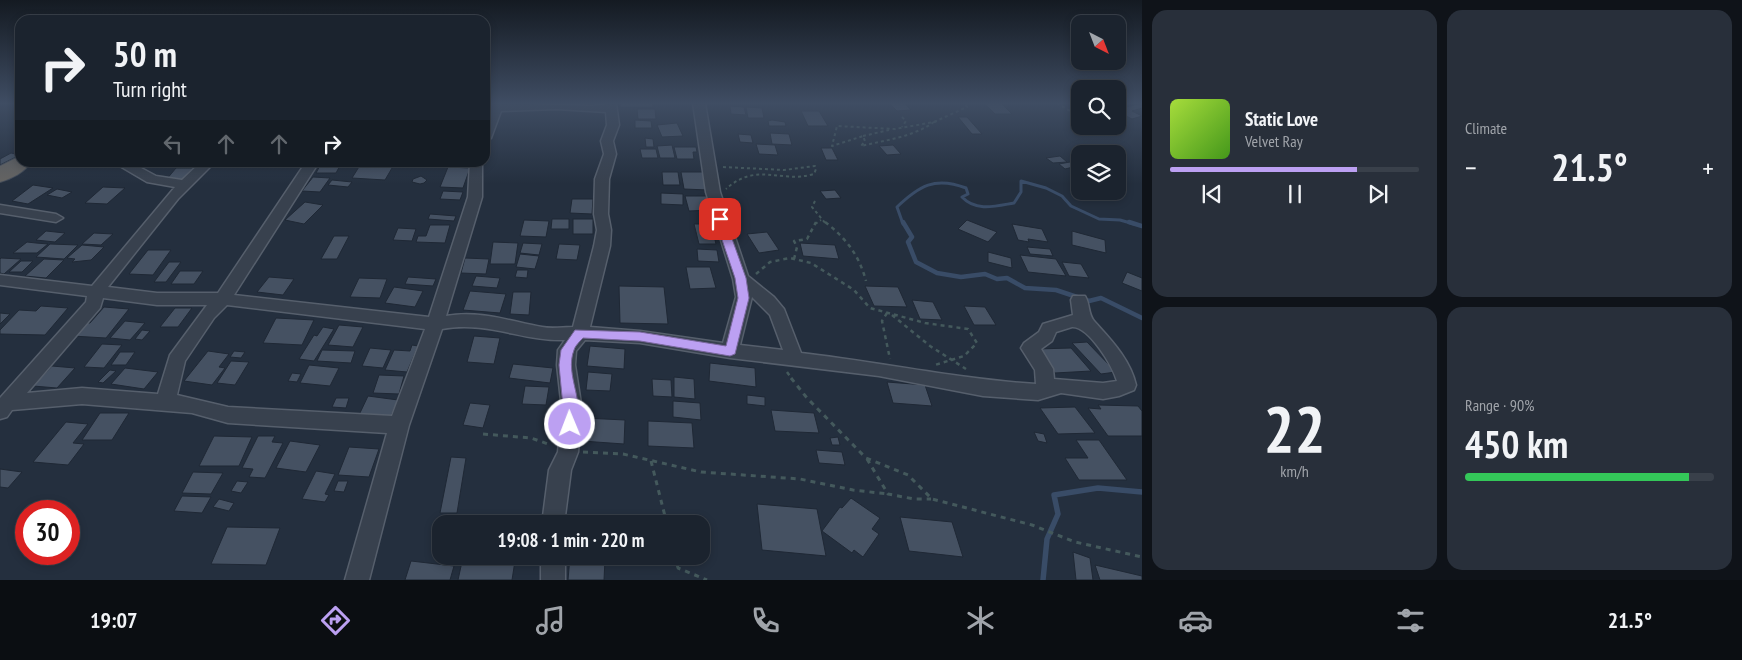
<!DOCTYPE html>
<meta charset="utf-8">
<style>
:root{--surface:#1b232e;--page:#282f3a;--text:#f1f3f6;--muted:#a0a4aa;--line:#39404a;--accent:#bca0f2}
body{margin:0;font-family:"PT Sans Narrow",sans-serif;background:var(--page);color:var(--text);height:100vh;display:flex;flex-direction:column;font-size:19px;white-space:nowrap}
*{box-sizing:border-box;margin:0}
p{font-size:16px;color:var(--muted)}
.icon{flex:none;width:28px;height:28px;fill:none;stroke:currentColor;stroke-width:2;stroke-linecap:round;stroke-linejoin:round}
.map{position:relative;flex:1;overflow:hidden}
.details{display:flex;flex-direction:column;gap:10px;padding:10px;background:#0f1319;width:600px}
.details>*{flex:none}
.hud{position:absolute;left:15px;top:15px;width:475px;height:152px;border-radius:15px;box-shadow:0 2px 8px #0003,0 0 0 1px var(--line);background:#1b232e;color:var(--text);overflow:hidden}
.needle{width:32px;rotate:138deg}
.buttons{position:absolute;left:1071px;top:15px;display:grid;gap:10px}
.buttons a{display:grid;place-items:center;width:55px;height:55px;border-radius:10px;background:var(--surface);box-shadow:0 2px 8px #0003,0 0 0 1px var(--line);font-size:25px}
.speed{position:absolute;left:15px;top:500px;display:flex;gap:10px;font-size:25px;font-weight:700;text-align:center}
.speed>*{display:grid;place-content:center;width:65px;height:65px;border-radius:50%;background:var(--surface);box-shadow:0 2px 8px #0003,0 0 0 1px var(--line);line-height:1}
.speed .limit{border:8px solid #d22;background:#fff;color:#111}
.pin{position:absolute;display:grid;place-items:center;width:42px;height:42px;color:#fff;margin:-21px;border-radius:10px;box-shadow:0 2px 8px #0006}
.me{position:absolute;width:55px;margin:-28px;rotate:359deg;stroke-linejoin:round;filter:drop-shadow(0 0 4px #0008)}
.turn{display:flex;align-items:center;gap:18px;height:105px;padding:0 15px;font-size:22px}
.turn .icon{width:65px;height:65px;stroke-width:2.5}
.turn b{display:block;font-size:35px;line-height:42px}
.lanes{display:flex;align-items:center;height:48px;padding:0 15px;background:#0003;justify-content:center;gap:25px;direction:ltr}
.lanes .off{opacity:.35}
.big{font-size:38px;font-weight:800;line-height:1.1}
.details .card{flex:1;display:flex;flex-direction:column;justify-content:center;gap:8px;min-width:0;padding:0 18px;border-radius:15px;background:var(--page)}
.details .dial{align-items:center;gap:0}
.dial b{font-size:65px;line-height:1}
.song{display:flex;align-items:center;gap:15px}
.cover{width:60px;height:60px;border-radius:8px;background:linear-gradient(135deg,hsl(80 70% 55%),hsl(100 70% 35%))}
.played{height:5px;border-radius:2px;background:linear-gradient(90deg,var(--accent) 75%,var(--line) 75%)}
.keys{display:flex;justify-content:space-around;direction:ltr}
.heat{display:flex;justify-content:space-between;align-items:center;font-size:28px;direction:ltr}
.charge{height:8px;border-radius:4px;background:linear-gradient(90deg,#34c759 90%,var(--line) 0)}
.details .tiles{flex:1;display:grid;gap:10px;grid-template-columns:repeat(2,1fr)}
.trip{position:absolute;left:432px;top:515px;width:278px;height:50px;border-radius:15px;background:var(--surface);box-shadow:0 2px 8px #0003,0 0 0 1px var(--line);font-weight:800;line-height:50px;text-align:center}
.tab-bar{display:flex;height:80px;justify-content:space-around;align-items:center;background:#0b0e12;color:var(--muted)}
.tab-bar .icon{width:35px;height:35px}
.tab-bar .selected{color:var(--accent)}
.tab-bar b{font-size:22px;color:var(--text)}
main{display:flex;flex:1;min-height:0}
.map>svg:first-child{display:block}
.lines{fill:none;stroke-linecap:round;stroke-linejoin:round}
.stream-far2{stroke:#394c67;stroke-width:3}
.stream-far1{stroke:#394c67;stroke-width:4.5}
.stream{stroke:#394c67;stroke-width:5.5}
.building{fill:#455162;stroke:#1f2835}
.minor-casing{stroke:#565f6c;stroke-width:3}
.trunk-casing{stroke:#434c59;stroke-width:2}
.path-far2{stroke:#44595c;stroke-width:2;stroke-dasharray:3 3;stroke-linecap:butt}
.path-far1{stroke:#44595c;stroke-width:2.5;stroke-dasharray:4 4;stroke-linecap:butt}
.path{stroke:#44595c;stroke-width:3;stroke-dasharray:5 5;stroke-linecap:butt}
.minor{fill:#38414e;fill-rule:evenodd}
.trunk{fill:#656462;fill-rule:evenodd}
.route{fill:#bca0f2;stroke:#7a689d}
</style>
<main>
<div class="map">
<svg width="1142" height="580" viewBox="0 0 1142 580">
<rect width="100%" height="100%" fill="#242f3e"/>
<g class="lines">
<path class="stream-far2" d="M903,224L897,207C919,186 935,176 966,188L968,194L962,197C976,212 996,206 1014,203L1021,192V181L1046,188L1062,196L1071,206L1099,219L1120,220L1134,224"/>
<g class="stream-far1">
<polyline points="903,222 912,237 908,242 916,262 937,273 961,277 985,274 997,279 1007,278 1025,288 1056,290 1089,301 1101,298 1142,318"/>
<polyline points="1129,222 1142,226"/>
</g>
<polyline class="stream" points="1043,580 1047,539 1058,514 1054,495 1098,488 1142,492"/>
</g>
<g class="building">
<polygon points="653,103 653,107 620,107 620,103"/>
<polygon points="889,103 904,103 911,110 897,111"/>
<polygon points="984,103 1001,103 1012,114 995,114"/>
<polygon points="1142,103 1142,108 1132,111 1142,116 1132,119 1118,112 1118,109"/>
<polygon points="730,106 744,107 746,115 731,114"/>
<polygon points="746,107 762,108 764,118 748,118"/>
<polygon points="637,109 655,109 656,119 638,119"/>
<polygon points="801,111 819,111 828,126 808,126"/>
<polygon points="958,117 967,117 982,134 972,134"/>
<polygon points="635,120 651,121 652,128 635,128"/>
<polygon points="772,120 785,122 786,126 769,126 768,121"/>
<polygon points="677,123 683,136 662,137 657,125"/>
<polygon points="1093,126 1111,126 1117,131 1101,132"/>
<polygon points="770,133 789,134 792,145 772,144"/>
<polygon points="738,134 751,135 753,143 740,142"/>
<polygon points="645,138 653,139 654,147 646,147"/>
<polygon points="756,144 775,145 778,155 759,154"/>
<polygon points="672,145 675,158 660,158 657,146"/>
<polygon points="893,145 901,154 887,155 879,146"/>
<polygon points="674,147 696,147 697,152 693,152 694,159 677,159"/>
<polygon points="821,148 832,148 838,160 826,160"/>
<polygon points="640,149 656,149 658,158 642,158"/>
<polygon points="11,153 20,155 0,165 0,159"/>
<polygon points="1060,156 1067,162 1053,163 1046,158"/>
<polygon points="322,162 342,162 336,173 316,173"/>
<polygon points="362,162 392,162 395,163 385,180 352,178"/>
<polygon points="1070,162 1077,166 1065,169 1059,164"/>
<polygon points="448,167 470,168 463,188 440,187"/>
<polygon points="176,168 199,168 190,180 166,180"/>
<polygon points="662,172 678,172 680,185 663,185"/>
<polygon points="681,172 704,172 708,190 684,189"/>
<polygon points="421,176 427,180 424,183 420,184 412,182 413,179"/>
<polygon points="313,177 330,178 320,192 302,191"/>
<polygon points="332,180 352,182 348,187 328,185"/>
<polygon points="33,185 53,188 28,204 12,201"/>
<polygon points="103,187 125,188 107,204 85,203"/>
<polygon points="57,189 72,192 62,198 47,195"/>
<polygon points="835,190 841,198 826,199 820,191"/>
<polygon points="443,191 463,192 460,200 440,199"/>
<polygon points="661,193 683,194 683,205 661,204"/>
<polygon points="685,196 707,196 712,210 689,211"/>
<polygon points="572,199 593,199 592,214 570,213"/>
<polygon points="305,202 323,205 304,224 285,220"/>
<polygon points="430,214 456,216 454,221 428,219"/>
<polygon points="552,219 569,219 569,229 551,229"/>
<rect x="573" y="219" width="20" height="15"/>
<polygon points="524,220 549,221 546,237 520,236"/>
<polygon points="967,220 997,232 988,242 958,229"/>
<polygon points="694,224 711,224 716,244 699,244"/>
<polygon points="1012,224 1042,229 1048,242 1028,239 1029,242 1018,240"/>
<polygon points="430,225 450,225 445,243 416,242 418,236 426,236"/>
<polygon points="398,228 416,229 412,241 393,240"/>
<polygon points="46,231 65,233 55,242 36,240"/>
<polygon points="1072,231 1105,240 1106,253 1072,245"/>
<polygon points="767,232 779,250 759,253 747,234"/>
<polygon points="94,233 113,234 101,245 82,244"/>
<polygon points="334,236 349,236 337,259 321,259"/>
<polygon points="27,242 36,243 48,244 37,253 13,253"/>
<polygon points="493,242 518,243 515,264 490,264"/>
<polygon points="523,243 542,244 539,255 520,253"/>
<polygon points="800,243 835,245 839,259 803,256"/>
<polygon points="50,244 78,245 64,259 36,257"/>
<polygon points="559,244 580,245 577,260 556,259"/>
<polygon points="82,245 104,247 91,260 72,262 75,259 67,258"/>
<polygon points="1027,247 1050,249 1053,256 1030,254"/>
<polygon points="697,249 717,250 719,262 698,261"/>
<polygon points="148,250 171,250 153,275 129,274"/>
<polygon points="988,252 1011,258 1012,268 988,262"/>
<polygon points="520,254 539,256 535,269 516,267"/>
<polygon points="1020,255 1056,259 1066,276 1028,272"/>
<polygon points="465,258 489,259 486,274 461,273"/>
<polygon points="0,259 1,258 21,259 4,274 0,273"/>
<polygon points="44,259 64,260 46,278 25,276"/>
<polygon points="21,261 33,261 22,272 9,272"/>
<polygon points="169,262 181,262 166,282 154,282"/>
<polygon points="1062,262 1081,264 1089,278 1069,276"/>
<polygon points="686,267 710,267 716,288 690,289"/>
<polygon points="517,270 528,270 527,278 515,277"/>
<polygon points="180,271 203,271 194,284 171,284"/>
<polygon points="1127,272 1142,278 1142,291 1122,283"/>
<polygon points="476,276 500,278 497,288 472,286"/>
<polygon points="269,277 294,279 283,295 257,292"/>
<polygon points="408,277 436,279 433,286 405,284"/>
<polygon points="359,278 387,279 380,298 350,297"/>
<polygon points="619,286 664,287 668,324 620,323"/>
<polygon points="865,286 898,287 907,307 874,306"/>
<polygon points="394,287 423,291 415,307 385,303"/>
<polygon points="470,291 506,294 500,313 463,310"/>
<polygon points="513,292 531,292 529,315 510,314"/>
<polygon points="912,300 933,302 942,320 920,319"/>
<polygon points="41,306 68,308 45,335 0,334 0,330 19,310 36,311"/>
<polygon points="964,306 985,307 996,325 974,325"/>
<polygon points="104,307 129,309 106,338 72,336 84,323 90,323"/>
<polygon points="175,308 192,308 178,327 160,327"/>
<polygon points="0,313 10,314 0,324"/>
<polygon points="276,318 314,320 302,345 263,343"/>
<polygon points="125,321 145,323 130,340 110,338"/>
<polygon points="339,325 363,327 353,347 328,345"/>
<polygon points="323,327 334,329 314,361 299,359 314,335 317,336"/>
<polygon points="142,330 150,331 142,340 135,339"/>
<polygon points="474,336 500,338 494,364 467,362"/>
<polygon points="1087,342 1116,372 1101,374 1072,343"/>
<polygon points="102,344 122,345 104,368 84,367"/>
<polygon points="412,345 418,346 407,372 385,370 394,350 410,351"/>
<polygon points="590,346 625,349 624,369 587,366"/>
<polygon points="370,348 391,350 383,368 362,366"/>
<polygon points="1071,348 1091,371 1055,373 1036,349"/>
<polygon points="322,350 355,351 351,363 317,361"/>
<polygon points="208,351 229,354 219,367 225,368 212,385 184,381"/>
<polygon points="234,351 245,352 241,358 230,357"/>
<polygon points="120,352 135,352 126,365 111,365"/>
<polygon points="231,361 249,362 235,385 217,383"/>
<polygon points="710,363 755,368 756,387 709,381"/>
<polygon points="513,364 553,368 550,383 509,378"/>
<polygon points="309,365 339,368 330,386 300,383"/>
<polygon points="52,366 75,368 57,388 33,386"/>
<polygon points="125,368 158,372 144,389 111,384"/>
<polygon points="110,370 116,371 103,383 98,382"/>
<polygon points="588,372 612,374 610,391 586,390"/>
<polygon points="292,373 301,374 297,382 288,381"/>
<polygon points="379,375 404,376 399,394 373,393"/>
<polygon points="674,377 694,379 695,399 674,397"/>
<polygon points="652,379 671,380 672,397 653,396"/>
<polygon points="887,382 925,385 932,406 893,403"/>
<polygon points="525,386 549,387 546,405 522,404"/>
<polygon points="747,395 765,397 765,406 747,404"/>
<polygon points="368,396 398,400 390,418 359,415"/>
<polygon points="336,398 349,398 346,408 332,407"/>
<polygon points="673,401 700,403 701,420 673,417"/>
<polygon points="470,403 490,405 483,428 463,425"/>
<polygon points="1098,405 1138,406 1142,411 1142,436 1108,436 1088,408 1101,409"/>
<polygon points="1075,407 1095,433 1058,434 1040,408"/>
<polygon points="771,410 814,413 819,433 775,431"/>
<polygon points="100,413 129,413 112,440 82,440"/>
<polygon points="584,418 625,420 624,444 582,441"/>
<polygon points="648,421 692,423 694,448 648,446"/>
<polygon points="66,422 88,424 73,443 84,444 68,465 33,462"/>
<polygon points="1034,432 1044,434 1047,443 1038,441"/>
<polygon points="214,436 252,437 239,466 199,466"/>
<polygon points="258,436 275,436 272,442 283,443 265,478 249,477 253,469 242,468"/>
<polygon points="838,437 840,445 832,445 830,438"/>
<polygon points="1076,440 1099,440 1127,480 1079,480 1065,458 1088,458"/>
<polygon points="290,441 320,445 306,472 276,468"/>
<polygon points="349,447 379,449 369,477 338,475"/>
<polygon points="816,450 842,452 845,465 819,463"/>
<polygon points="451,457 466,458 457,513 440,513"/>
<polygon points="0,469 22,472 8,488 0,487"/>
<polygon points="316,471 335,474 325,494 329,495 325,502 302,499"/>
<polygon points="193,472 223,473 211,494 182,493"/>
<polygon points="237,481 248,482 241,493 231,491"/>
<polygon points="338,481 348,481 344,492 334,491"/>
<polygon points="182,496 211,497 202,513 174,511"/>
<polygon points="851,498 880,518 872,529 879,534 863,557 854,550 852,553 822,531 840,507 842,508"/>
<polygon points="219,499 234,503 229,511 213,507"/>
<polygon points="757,504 817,509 826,556 762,550"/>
<polygon points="900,517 952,522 963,557 909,551"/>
<polygon points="227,527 280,528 266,565 211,564"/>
<polygon points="1073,552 1090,558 1093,580 1076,580"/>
<polygon points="570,556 605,559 604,580 568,580"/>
<polygon points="463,557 515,561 512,580 458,580"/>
<polygon points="411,561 454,566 450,580 405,580"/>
<polygon points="1095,565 1142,576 1142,580 1100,580"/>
</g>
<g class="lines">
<g class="minor-casing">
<g id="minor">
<path d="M495,103L592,106L616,103L619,125L613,141L616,154L609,179L608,214L611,230L610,246L590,327L640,331L723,343L736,297L733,279L706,192L693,103H705L720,192L748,276L774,297L784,309L801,353C880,362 957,379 1036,384L1035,370L1021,348L1024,343L1039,332L1043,324L1073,315L1071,300L1073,296H1085C1090,304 1088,314 1094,321C1111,340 1130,359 1136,385L1134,390L1119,396L1103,399L1061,393L1038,400L983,396L879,376L730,358L640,343L585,340L576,351L575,365L582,410L578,452L571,470L564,524H542L549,470L558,452L562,410L557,365L558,350L565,340C521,341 488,321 442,329L409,425L369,580H345L387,433L228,423L192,413L82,404L12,410L7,417L0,419V398L86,302L87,296L0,285V275L92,286L175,187L147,182L113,162H130L156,176L182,180L201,162H215L178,199L108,287L157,293H218L306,162H319L234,295L429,317L468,197L470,162H482V197L446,316C480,310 509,321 542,327C552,329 563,327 573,327L594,246L597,230L594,214L595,179L604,154L601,141L607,125L606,112L557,109L501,111L491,138L485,142V123L489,111H485V105ZM752,297L770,315L783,350L740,345ZM103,298L157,305H207L170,355L158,394L82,388L27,393L100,308ZM227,305L425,329L392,416L228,407L177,395L185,361L214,318ZM1072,327C1089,326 1113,367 1117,381L1103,383L1054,379L1053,369L1041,349L1052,341L1056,332Z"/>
<polygon points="0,205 56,214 63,218 56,222 0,213"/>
<rect x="541" y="556" width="24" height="24"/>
</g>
</g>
<g class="trunk-casing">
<path id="trunk" d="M20,156V162H31C25,172 11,179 0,182V166Z"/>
</g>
<g class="path-far2">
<polyline points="1057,103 1078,116"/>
<polyline points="902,117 906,121 902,127"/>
<path d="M934,122C913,137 886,140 861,146L865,141L863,136L832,146L837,126L895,129Z"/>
<polyline points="934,122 967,107 965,103"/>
<polyline points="934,122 937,121"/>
<polyline points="863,136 889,130"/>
<path d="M723,167L784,170L815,166L816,169L814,174C780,184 757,161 726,189"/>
<polyline points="815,201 812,207 826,224"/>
<polyline points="815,224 821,220"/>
</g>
<g class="path-far1">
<path d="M825,222C846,238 859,255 866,281"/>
<polyline points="794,259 797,247 794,241 807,239 816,222"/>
<polyline points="756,274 770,262 790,258 811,263 854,290 870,308 925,323 968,329 977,343 964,356 935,365"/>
<polyline points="887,313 882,321 890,359"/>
<polyline points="892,315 930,346 966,369"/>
<polyline points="787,372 792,379"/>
</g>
<g class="path">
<polyline points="791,378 807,398 866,458 908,475 932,499 1032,525 1075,542 1142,557"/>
<polyline points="483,434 531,438 551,445"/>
<polyline points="583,452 623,454 701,472 800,479 853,490 888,494"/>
<polyline points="867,459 888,494 914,499 931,499"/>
<polyline points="651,461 667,524"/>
<polyline points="675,556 678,568 707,580"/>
</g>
<use href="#minor" class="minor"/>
<use href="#trunk" class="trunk"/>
</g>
<linearGradient id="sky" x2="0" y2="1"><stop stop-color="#141a22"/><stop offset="0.56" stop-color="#3f4d63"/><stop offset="1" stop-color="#3f4d63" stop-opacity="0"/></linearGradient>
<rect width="1142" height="184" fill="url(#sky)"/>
<path class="route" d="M720,216L725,219L746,278L749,298L735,354L730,356L640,341L583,338C580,341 575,346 574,350C564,375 587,404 575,428H565L559,365L561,350L575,330L640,332L726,346L738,298L735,278L715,219Z"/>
</svg>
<div class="buttons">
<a><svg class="needle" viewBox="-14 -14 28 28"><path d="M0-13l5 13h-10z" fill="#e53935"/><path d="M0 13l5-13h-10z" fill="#a0a4aa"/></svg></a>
<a><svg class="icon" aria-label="search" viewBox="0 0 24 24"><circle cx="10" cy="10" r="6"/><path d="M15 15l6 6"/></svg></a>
<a><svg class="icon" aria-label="layers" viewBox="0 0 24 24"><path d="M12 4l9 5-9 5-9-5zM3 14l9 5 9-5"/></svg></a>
</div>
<div class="speed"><div class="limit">30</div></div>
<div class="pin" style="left:720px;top:219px;background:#d93025"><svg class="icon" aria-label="arrive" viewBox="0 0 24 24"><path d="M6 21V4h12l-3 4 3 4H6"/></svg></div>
<svg class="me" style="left:570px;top:424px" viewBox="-20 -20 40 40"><circle r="17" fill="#bca0f2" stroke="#fff" stroke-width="3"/><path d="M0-11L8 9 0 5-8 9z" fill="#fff"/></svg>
<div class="trip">19:08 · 1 min · 220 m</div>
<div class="hud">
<div class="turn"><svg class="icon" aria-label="right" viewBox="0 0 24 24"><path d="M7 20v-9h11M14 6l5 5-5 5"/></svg><div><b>50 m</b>Turn right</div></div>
<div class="lanes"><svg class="icon off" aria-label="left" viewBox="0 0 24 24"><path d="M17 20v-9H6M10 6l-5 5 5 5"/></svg><svg class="icon off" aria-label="ahead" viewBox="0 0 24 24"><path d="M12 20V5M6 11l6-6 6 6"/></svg><svg class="icon off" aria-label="ahead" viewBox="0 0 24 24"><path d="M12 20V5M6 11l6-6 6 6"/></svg><svg class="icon" aria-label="right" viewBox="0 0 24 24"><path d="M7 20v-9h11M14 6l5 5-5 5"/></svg></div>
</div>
</div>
<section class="details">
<div class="tiles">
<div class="card">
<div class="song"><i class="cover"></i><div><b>Static Love</b><p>Velvet Ray</p></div></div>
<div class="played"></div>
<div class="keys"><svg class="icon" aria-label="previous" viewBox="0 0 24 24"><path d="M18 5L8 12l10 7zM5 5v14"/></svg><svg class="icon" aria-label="pause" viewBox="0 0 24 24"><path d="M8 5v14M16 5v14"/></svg><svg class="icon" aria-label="next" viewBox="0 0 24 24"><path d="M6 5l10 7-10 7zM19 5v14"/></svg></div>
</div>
<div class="card"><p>Climate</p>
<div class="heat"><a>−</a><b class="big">21.5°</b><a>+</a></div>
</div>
<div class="card dial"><b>22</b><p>km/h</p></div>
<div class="card"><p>Range · 90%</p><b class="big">450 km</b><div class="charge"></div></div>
</div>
</section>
</main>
<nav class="tab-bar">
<b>19:07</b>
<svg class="icon selected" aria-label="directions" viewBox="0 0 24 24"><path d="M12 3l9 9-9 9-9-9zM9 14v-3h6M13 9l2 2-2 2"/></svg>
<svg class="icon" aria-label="music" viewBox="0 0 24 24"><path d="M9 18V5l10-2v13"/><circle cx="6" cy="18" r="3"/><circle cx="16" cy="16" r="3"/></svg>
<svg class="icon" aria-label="phone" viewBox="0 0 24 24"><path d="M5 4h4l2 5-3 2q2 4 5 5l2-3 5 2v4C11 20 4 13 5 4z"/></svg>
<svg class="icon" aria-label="climate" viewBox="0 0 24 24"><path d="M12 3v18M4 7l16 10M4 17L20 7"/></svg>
<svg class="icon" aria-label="car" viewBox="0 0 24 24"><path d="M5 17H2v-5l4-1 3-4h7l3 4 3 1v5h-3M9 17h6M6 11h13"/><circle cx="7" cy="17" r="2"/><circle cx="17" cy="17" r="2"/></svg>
<svg class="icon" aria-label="filters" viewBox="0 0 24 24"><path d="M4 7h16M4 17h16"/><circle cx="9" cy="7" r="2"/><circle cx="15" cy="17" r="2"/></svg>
<b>21.5°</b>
</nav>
